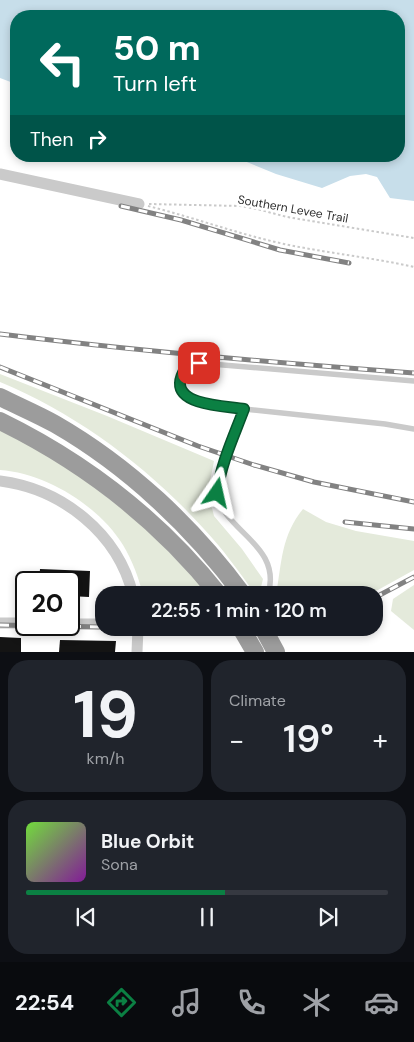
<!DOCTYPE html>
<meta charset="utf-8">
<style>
:root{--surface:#171b24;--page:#20242c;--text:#f1f3f6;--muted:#9ea1a6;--line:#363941;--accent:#0b8043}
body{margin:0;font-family:"DM Sans",sans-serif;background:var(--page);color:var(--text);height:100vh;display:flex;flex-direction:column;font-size:19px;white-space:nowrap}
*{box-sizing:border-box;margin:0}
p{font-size:16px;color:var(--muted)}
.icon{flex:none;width:28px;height:28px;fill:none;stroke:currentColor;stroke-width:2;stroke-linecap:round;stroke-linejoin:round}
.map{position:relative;height:652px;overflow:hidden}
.side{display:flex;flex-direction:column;gap:8px;padding:8px;background:#0d0f14;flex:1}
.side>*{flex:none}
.hud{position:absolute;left:10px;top:10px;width:395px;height:152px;border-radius:20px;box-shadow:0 2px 8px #0003;background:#00695c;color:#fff;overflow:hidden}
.speed{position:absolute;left:15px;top:571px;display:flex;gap:10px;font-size:25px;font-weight:700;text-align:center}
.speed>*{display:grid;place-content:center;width:65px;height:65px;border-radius:50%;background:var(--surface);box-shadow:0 2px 8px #0003;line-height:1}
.speed .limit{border:2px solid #111;border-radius:8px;background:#fff;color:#111}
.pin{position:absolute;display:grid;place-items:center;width:42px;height:42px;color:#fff;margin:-21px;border-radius:10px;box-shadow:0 2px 8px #0006}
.me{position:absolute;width:55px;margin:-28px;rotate:11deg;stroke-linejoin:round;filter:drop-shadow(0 0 4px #0008)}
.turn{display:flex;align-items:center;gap:18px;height:105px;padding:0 20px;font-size:22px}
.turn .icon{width:65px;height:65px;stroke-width:2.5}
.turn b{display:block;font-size:35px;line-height:42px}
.then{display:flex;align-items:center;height:48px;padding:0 20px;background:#0003;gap:10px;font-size:19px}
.big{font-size:38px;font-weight:600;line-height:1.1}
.side .tile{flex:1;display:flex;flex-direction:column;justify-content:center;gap:8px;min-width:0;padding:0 18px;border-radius:20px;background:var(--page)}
.side .dial{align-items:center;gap:0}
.dial b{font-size:65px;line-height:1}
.song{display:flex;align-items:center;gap:15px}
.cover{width:60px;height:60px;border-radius:8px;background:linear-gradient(135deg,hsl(100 70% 55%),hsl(290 70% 35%))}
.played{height:5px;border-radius:2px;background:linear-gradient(90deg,var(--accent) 55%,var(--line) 55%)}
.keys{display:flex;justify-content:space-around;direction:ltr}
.heat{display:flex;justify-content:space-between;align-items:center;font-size:28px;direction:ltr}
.side .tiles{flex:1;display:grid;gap:8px;grid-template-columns:1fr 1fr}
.tile:last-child{grid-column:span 2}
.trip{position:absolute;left:95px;top:586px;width:288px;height:50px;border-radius:20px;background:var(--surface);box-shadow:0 2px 8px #0003;font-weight:600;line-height:50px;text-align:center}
.tab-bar{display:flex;height:80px;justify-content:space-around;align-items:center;background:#090b0e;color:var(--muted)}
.tab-bar .icon{width:35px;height:35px}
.tab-bar .current{color:var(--accent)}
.tab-bar b{font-size:22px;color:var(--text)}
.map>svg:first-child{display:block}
.green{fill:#e4eadb}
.water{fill:#c7deea}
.pier{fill:#fff}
.building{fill:#141414}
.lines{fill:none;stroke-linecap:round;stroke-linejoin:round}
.path{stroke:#cacaca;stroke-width:2;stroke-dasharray:2.5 2.5;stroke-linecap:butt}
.service{stroke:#cacaca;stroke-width:5.5}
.minor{stroke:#cacaca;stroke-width:11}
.trunk{stroke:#9c9c9c;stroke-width:18}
.rail-casing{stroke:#828282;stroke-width:5}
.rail{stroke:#fff;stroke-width:3;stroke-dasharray:9;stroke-linecap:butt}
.trunk-bridge{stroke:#9c9c9c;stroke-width:18}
.route-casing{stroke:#07532c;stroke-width:12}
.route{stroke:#0b8043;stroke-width:9}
.labels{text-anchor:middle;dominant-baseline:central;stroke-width:5;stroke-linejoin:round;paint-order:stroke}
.street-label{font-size:12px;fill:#2d2d2d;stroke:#fff}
</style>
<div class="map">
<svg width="414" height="652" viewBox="0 0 414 652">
<rect width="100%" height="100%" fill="#fff"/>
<g class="green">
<path d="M0,374L107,416L214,461L208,492L214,516L242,549L263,579L259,595H256C239,572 223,549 204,529C148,467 77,414 0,382Z"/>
<path d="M0,427L75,472L144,526L196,580L206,595H143C139,578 132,560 123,545C99,506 46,473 0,470Z"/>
<path d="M303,509L326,522L356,531L414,541V570L376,591L362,595H276C282,562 281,536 303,509Z"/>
<polygon points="414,585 414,630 391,611 393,599"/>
</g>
<polygon class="water" points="0,0 414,0 414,217 364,193 348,192 251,178 161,156 399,156 399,16 16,16 16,98 0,91"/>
<g class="pier">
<polygon points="0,78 16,84 16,100 0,94"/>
<polygon points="158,156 192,156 205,162 220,158 237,158 276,174 322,188 350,176 366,174 377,177 390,198 414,201 414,219 381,211 372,206 363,195 359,194 349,194 339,202 329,203 303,199 228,173 209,175 198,173 160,159"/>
</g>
<g class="building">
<polygon points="40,569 90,571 89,597 69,596 69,582 39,582"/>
<polygon points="0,637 21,638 21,652 0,652"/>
<polygon points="60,640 116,641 115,652 59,652"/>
</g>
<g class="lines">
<g class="path">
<polyline points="149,204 240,206 257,209 287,217 414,238"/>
<path d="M148,206C188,216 227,230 267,240C315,252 365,256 414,267"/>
</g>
<g class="service">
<polyline points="414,381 199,363 187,365 180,384 182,394 188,398 200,402 244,409 385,424 414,429"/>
<path d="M244,409C237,428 215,474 217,493C223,532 283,544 268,595"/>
</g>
<g class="minor">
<polyline points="0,174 139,204"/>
<path d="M0,481C62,489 118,533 133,595"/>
<polyline points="0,623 26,623"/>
<polyline points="69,624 104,624"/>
<polyline points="137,652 138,628"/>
</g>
<g class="trunk">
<path d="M0,397C18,406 37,414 55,424C128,466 193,527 243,595"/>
<path d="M0,421C84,462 160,521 219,595"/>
<polyline points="263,628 276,652"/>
</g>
<g class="rail-casing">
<g id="rail">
<polyline points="121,206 181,220 280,250 349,263"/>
<path d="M0,334C138,351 276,363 414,373"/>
<polyline points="0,367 198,446 254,465 314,482 414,502"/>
<polyline points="345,522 414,529"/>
<polyline points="374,598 414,577"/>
<polyline points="0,625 104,627"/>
<polyline points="147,628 248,629 262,628"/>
</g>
</g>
<use href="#rail" class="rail"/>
<polyline class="trunk-bridge" points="241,628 255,652"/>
</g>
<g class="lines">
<g class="route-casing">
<path id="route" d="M199,363L187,365C184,370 180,377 180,383C179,406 228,406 244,409C234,436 221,463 217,493"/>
</g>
<use href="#route" class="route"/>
</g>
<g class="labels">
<g class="street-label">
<text transform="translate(293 209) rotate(10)">Southern Levee Trail</text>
</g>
</g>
</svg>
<div class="speed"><div class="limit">20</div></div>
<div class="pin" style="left:199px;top:363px;background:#d93025"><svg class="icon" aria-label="arrive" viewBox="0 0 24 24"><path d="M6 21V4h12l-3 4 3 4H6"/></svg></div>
<svg class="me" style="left:217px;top:493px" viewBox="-20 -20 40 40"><path d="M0-17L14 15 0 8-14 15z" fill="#0b8043" stroke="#fff" stroke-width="4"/></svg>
<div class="trip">22:55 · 1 min · 120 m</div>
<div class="hud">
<div class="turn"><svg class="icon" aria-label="left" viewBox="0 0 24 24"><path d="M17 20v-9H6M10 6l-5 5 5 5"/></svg><div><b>50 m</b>Turn left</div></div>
<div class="then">Then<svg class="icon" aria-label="right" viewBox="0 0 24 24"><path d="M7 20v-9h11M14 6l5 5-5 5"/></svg></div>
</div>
</div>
<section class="side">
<div class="tiles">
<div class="tile dial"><b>19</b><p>km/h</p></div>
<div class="tile"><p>Climate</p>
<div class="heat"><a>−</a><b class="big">19°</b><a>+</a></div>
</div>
<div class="tile">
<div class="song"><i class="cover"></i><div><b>Blue Orbit</b><p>Sona</p></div></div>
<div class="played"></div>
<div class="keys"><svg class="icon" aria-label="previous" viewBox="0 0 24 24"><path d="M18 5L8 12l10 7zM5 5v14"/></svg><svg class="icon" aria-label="pause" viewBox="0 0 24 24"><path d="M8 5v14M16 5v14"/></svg><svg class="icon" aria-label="next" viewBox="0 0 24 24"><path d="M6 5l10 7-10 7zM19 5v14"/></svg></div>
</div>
</div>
</section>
<nav class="tab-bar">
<b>22:54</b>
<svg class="icon current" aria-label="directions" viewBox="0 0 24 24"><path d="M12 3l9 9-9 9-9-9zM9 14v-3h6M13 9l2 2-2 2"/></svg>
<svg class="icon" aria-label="music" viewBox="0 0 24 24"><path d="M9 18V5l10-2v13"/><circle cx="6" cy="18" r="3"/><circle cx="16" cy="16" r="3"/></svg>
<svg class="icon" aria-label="phone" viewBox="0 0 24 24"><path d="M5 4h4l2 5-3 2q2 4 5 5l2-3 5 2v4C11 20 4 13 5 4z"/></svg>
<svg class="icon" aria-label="climate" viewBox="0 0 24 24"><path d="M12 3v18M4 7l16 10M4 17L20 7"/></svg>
<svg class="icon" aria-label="car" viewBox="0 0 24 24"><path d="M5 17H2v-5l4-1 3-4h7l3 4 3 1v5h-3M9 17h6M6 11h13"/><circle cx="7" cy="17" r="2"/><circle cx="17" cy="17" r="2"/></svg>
</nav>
